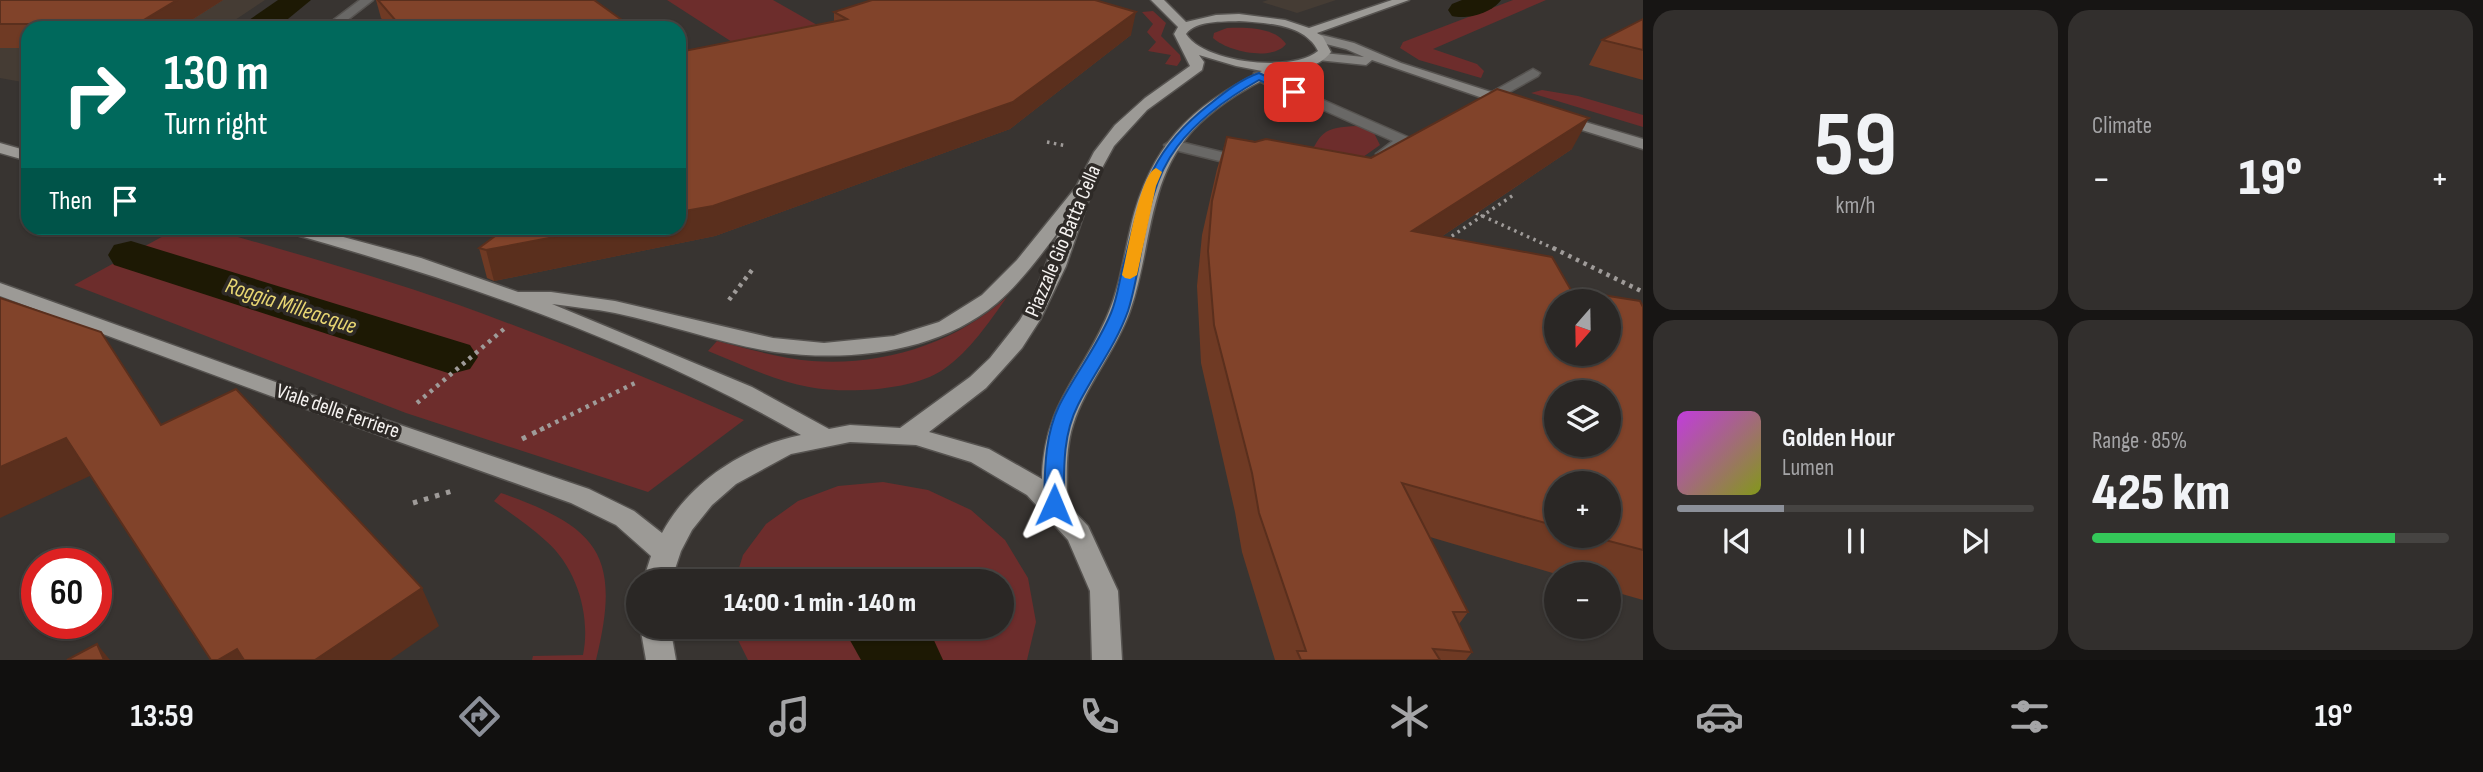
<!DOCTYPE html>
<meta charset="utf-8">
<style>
:root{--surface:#2a2725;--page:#322f2d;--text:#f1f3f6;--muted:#a5a5a7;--line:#464442;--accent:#8c9099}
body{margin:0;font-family:"Sofia Sans Condensed",sans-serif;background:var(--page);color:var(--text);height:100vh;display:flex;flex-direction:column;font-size:26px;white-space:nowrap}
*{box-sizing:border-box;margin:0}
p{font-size:23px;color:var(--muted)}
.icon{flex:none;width:38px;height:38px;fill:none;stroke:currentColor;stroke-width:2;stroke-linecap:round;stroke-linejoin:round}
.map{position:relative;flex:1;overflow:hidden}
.sheet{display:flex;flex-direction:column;gap:10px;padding:10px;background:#171514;width:840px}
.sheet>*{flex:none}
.top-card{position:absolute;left:21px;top:21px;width:665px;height:214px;border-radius:21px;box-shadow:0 2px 5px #0004,0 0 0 2px var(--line);background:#00695c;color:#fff;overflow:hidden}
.needle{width:46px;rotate:200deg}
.fabs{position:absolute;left:1544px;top:289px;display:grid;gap:14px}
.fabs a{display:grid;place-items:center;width:77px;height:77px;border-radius:50%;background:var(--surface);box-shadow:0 2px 5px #0004,0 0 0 2px var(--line);font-size:35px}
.speed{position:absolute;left:21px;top:548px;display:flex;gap:14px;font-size:35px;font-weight:700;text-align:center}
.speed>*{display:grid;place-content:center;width:91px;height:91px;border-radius:50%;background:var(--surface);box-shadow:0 2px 5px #0004,0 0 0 2px var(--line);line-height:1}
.speed .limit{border:10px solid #d22;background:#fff;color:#111}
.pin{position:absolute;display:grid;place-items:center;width:60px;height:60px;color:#fff;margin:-30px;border-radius:14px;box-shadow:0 4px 10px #0006}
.me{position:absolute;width:77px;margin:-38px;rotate:1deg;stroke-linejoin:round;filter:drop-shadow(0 0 5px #0008)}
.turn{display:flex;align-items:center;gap:24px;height:147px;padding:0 28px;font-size:32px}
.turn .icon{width:91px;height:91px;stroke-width:2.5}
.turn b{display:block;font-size:49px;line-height:60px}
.then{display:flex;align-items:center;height:66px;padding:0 28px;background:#0003;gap:14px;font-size:26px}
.big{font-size:52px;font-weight:800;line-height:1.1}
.sheet .tile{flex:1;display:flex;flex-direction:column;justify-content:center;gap:10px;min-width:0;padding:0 24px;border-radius:21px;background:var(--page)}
.sheet .dial{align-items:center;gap:0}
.dial b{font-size:91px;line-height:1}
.song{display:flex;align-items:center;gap:21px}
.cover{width:84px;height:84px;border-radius:10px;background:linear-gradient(135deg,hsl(290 70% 55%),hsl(70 70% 35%))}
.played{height:7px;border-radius:4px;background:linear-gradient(90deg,var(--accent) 30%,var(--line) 30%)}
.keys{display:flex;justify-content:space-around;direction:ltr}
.heat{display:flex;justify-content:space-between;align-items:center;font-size:38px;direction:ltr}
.charge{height:10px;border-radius:5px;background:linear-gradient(90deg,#34c759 85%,var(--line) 0)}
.sheet .tiles{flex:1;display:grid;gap:10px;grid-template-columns:repeat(2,1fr)}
.trip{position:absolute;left:626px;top:569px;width:388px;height:70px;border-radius:35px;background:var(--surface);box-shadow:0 2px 5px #0004,0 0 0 2px var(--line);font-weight:800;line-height:70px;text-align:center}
.menu{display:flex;height:112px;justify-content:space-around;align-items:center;background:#11100f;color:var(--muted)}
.menu .icon{width:49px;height:49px}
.menu .selected{color:var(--accent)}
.menu b{font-size:32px;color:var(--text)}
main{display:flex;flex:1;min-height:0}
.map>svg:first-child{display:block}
.built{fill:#453c34}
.green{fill:#6d2d2c}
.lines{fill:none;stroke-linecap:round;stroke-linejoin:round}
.canal{fill:#1d1904;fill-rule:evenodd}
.lane-casing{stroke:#565350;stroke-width:3}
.street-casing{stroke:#565350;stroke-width:3}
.secondary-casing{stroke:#565350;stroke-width:3}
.primary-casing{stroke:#565350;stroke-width:3}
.path-far2{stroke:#9f9b99;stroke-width:3.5;stroke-dasharray:2.5 4.5;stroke-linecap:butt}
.path-far1{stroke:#9f9b99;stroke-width:4.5;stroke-dasharray:3.5 5;stroke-linecap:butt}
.path{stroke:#9f9b99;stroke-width:5;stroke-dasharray:4.5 7;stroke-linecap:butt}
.lane{fill:#696866;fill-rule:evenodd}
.street{fill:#696866;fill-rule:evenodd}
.secondary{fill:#868481;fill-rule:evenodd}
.primary{fill:#9c9a96;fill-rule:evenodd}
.wall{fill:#6f3a24;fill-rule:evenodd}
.shaded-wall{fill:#5a2f1d}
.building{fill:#81432a;stroke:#5a2f1d;stroke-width:2;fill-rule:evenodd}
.route{fill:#1a73e8;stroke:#114b97;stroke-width:2}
.slow{fill:#f59e0b}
.labels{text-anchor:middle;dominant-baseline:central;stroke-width:7;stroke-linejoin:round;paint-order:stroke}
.street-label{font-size:21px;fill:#f6f3f1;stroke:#2e2a27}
.water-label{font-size:23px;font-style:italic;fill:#e8d672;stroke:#2e2a27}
</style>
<main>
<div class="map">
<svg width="1643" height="660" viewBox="0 0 1643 660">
<rect width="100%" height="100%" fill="#383431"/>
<g class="built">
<polygon points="0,0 265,0 223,28 28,28 28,83 0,78"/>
<polygon points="1268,0 1336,0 1297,13 1262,2"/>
</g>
<g class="green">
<polygon points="667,0 773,0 877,59 760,60"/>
<polygon points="1513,0 1546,0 1433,49 1477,64 1484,71 1481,78 1419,60 1400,48 1403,42"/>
<polygon points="1153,11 1166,23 1161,36 1180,55 1181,60 1177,66 1165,64 1171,55 1148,51 1156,42 1147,32 1153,24 1142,12"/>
<path d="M1227,28C1245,27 1275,27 1286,44C1272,62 1227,51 1213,38L1214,33Z"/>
<polygon points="1542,90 1578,96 1643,115 1643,127 1531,93"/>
<path d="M1358,126L1374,133L1380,145L1346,169L1306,164C1320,133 1322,127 1358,126Z"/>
<path d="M178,228H206C298,254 391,280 481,313C570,346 657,382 744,420L648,492L406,413L74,285Z"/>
<path d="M1007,297C989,322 970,351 944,369C913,391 845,394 809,387C774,381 741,364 708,351L717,341C748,349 780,358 812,361C883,366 954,344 1007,297Z"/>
<polygon points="883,482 928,490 971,510 1005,540 1028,578 1036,622 1027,660 748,660 736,636 735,627 1003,626 1003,581 735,581 743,555 766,524 798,501 838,486"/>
<path d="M501,493C598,527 622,555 596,660H532L533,656L583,655C591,616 577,568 546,541C530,526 511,514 494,501Z"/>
</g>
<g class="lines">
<g class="canal">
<polygon points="278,0 311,0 277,28 242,28 246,22"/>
<path d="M1462,0H1501C1492,13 1467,20 1452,16L1448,10L1452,4Z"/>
<polygon points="131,241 470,345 478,357 470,369 451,374 114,265 108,255 114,245"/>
<polygon points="842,626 925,626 932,636 943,660 861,660"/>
</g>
<g class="lane-casing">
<g id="lane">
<polygon points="1533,69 1540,73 1538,76 1495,100 1485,100 1483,97"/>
<polygon points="1259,72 1410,138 1413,141 1390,157 1378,157 1376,154 1393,141 1254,79 1254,73"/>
<polygon points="1172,140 1254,160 1256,163 1248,168 1167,148 1164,145"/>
</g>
</g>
<g class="street-casing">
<polygon id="street" points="360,0 373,0 337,28 323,28"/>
</g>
<g class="secondary-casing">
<g id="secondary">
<polygon points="1314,33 1354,43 1401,63 1519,101 1521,104 1514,108 1509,107 1372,60 1366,65 1318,60 1317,57 1323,53 1364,57 1346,49 1310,40 1308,37"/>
<polygon points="1558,114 1643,139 1643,149 1553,121 1551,118"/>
</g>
</g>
<g class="primary-casing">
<g id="primary">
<path d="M1151,0H1164L1186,22L1216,15L1239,14L1285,20L1309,28L1392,0H1409L1317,33L1323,37L1331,52C1316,71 1299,65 1279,73C1251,84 1221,103 1199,124C1146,175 1153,246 1130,311C1116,351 1086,384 1073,425C1065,450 1067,478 1067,504L1088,526L1118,591L1122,660H1092L1090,591L1068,540L1027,495L971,462L916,445L850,442L791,454L736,484L712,505L692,530L681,551L671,581H643L651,556L616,525L571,503L290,403L0,296V283L306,393L589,489L634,511L662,533C689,482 745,446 801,435C641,342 463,282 286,232L283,228H310L421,258L518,292H551L615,301L773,338L824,343L894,336L939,322L982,295L1017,260L1076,187L1094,152L1115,125L1145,98L1190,66L1174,34L1178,27ZM1239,21C1266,23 1305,24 1318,51C1293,73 1204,63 1186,34C1196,20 1222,22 1239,21ZM1199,55L1236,66L1262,71C1190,106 1150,147 1131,226C1124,256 1120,286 1108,314C1081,378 1044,403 1042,479L989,449L929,432L986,388L1022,348L1040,320L1066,266L1096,179L1114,146L1147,110L1202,70L1204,62ZM1059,231L1034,295L1020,320L990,358L970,377L900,428L850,425L829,429L752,387L552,304C573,307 595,309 615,313C669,324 721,344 775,352C850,362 937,353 997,303C1021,282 1040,256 1059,231Z"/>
<polygon points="0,143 28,151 28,161 0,153"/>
<polygon points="640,626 670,626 676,660 646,660"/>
</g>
</g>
<g class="path-far2">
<polyline points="1047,142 1067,146"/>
<polyline points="1476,213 1557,250"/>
<polyline points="1446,240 1515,194"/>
</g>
<g class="path-far1">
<polyline points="1553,248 1643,292"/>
<polyline points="729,300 752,270"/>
<polyline points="417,403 504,329"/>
<polyline points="540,430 637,382"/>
</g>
<g class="path">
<polyline points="522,439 544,428"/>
<polyline points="413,503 452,491"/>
</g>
<use href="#lane" class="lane"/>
<use href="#street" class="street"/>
<use href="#secondary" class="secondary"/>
<use href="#primary" class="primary"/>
</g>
<g class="wall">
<polygon points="0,0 223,0 179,28 28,28 28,48 0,48"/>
<polygon points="376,0 594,0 633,28 389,28 381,18"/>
<polygon points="834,12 1131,35 1010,129 715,236 494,281 487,278 479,248 679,228 834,21"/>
<polygon points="1643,19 1643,80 1589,65 1602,40"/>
<path d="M1227,137L1371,158L1572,149L1441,237L1571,290L1643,307V600L1608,590V574H1556L1430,537L1468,612L1459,624L1472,652L1466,660H1275L1242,552L1235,512L1201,363L1197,286L1202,235L1217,169ZM1556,483L1608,536H1556Z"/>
</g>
<g class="shaded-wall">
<polygon points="177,0 223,0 179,28 139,28 137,24"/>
<polygon points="1136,12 1131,35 1010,129 715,236 494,281 486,250 602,228 679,228 679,212"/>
<polygon points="1589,118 1572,149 1396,267 1412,231"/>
<polygon points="66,438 92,475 0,518 0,467"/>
<polygon points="422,588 439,626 390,660 315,660"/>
<polygon points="97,644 110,660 104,660"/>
<polygon points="237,649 244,660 218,660"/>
</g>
<g class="building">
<polygon points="0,0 177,0 137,24 0,24"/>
<polygon points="378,0 594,0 633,28 402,28"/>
<polygon points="872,0 1095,0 1136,12 1013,102 713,206 679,212 679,52 847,19 834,12"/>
<polygon points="1643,19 1643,50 1602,40"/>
<path d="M1497,89L1589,118L1412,231L1552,257L1571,290L1640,301L1643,307V550L1590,536H1608V483H1556V526L1402,483L1468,612H1453L1472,652L1433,649L1440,660H1301L1297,651H1306L1259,513L1252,473L1214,325L1208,251L1212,201L1227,137L1255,142L1266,139L1371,158ZM1556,301H1608V354H1556ZM1556,392H1608V444H1556Z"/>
<polygon points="506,228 602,228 486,250 479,248"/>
<polygon points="0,298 101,332 161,425 236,389 422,588 315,660 244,660 237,649 218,660 211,660 66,438 0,467"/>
<polygon points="97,644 104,660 67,660"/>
</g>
<path class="route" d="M1259,73L1300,92L1291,94L1259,80C1229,97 1197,120 1177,147C1142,193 1145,258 1128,311C1116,345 1094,373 1078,405C1062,436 1064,472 1064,505L1061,510L1054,513L1047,510L1044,505C1045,472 1044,437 1059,406C1075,374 1097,347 1111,313C1117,299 1119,282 1123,267C1142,194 1147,153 1210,104C1225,92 1241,79 1259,73Z"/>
<path class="slow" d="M1156,168L1162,172L1156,186L1137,275L1130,279L1125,278L1122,275C1127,255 1140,174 1156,168Z"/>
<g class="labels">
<g class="street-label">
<text transform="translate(1063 241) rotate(-67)">Piazzale Gio Batta Cella</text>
<text transform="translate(338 411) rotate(19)">Viale delle Ferriere</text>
</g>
<g class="water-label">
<text transform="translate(291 306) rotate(18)">Roggia Milleacque</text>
</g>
</g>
</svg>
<div class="fabs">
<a><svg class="needle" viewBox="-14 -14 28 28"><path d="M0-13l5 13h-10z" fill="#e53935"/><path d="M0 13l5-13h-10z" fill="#a5a5a7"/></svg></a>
<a><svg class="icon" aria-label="layers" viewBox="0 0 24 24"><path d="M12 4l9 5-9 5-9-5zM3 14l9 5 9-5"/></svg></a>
<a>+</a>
<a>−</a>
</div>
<div class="speed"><div class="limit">60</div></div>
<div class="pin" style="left:1294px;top:92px;background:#d93025"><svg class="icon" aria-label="arrive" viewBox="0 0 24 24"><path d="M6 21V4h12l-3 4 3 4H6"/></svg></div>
<svg class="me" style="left:1054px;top:505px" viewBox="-20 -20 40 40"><path d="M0-17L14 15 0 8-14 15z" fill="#1a73e8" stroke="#fff" stroke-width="4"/></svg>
<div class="trip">14:00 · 1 min · 140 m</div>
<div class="top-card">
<div class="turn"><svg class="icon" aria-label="right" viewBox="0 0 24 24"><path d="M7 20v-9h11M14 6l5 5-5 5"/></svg><div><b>130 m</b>Turn right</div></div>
<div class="then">Then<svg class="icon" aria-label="arrive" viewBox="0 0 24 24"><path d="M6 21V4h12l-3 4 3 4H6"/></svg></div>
</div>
</div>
<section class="sheet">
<div class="tiles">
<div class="tile dial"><b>59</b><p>km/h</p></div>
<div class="tile"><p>Climate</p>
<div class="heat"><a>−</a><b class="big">19°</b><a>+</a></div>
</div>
<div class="tile">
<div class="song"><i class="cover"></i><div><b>Golden Hour</b><p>Lumen</p></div></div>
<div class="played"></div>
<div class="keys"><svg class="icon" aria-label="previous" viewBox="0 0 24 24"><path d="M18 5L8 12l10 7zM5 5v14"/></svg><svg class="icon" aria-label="pause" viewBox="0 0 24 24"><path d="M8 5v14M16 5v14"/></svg><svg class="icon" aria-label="next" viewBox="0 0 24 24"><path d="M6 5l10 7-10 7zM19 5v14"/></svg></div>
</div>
<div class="tile"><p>Range · 85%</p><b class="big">425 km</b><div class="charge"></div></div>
</div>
</section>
</main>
<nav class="menu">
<b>13:59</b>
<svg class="icon selected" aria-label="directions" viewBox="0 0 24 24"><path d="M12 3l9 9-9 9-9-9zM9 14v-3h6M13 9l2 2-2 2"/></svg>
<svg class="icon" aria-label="music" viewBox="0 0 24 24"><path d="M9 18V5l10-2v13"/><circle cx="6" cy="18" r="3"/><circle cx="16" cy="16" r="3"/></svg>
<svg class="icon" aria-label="phone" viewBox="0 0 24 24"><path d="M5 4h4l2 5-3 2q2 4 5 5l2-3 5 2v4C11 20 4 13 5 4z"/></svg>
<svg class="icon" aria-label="climate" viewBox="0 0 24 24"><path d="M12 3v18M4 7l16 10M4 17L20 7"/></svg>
<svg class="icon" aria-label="car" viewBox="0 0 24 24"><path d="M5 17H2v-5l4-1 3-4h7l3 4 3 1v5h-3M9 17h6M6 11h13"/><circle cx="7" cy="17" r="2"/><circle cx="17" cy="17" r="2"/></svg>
<svg class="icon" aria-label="filters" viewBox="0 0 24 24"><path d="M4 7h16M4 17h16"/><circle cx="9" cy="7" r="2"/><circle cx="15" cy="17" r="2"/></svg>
<b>19°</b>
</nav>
